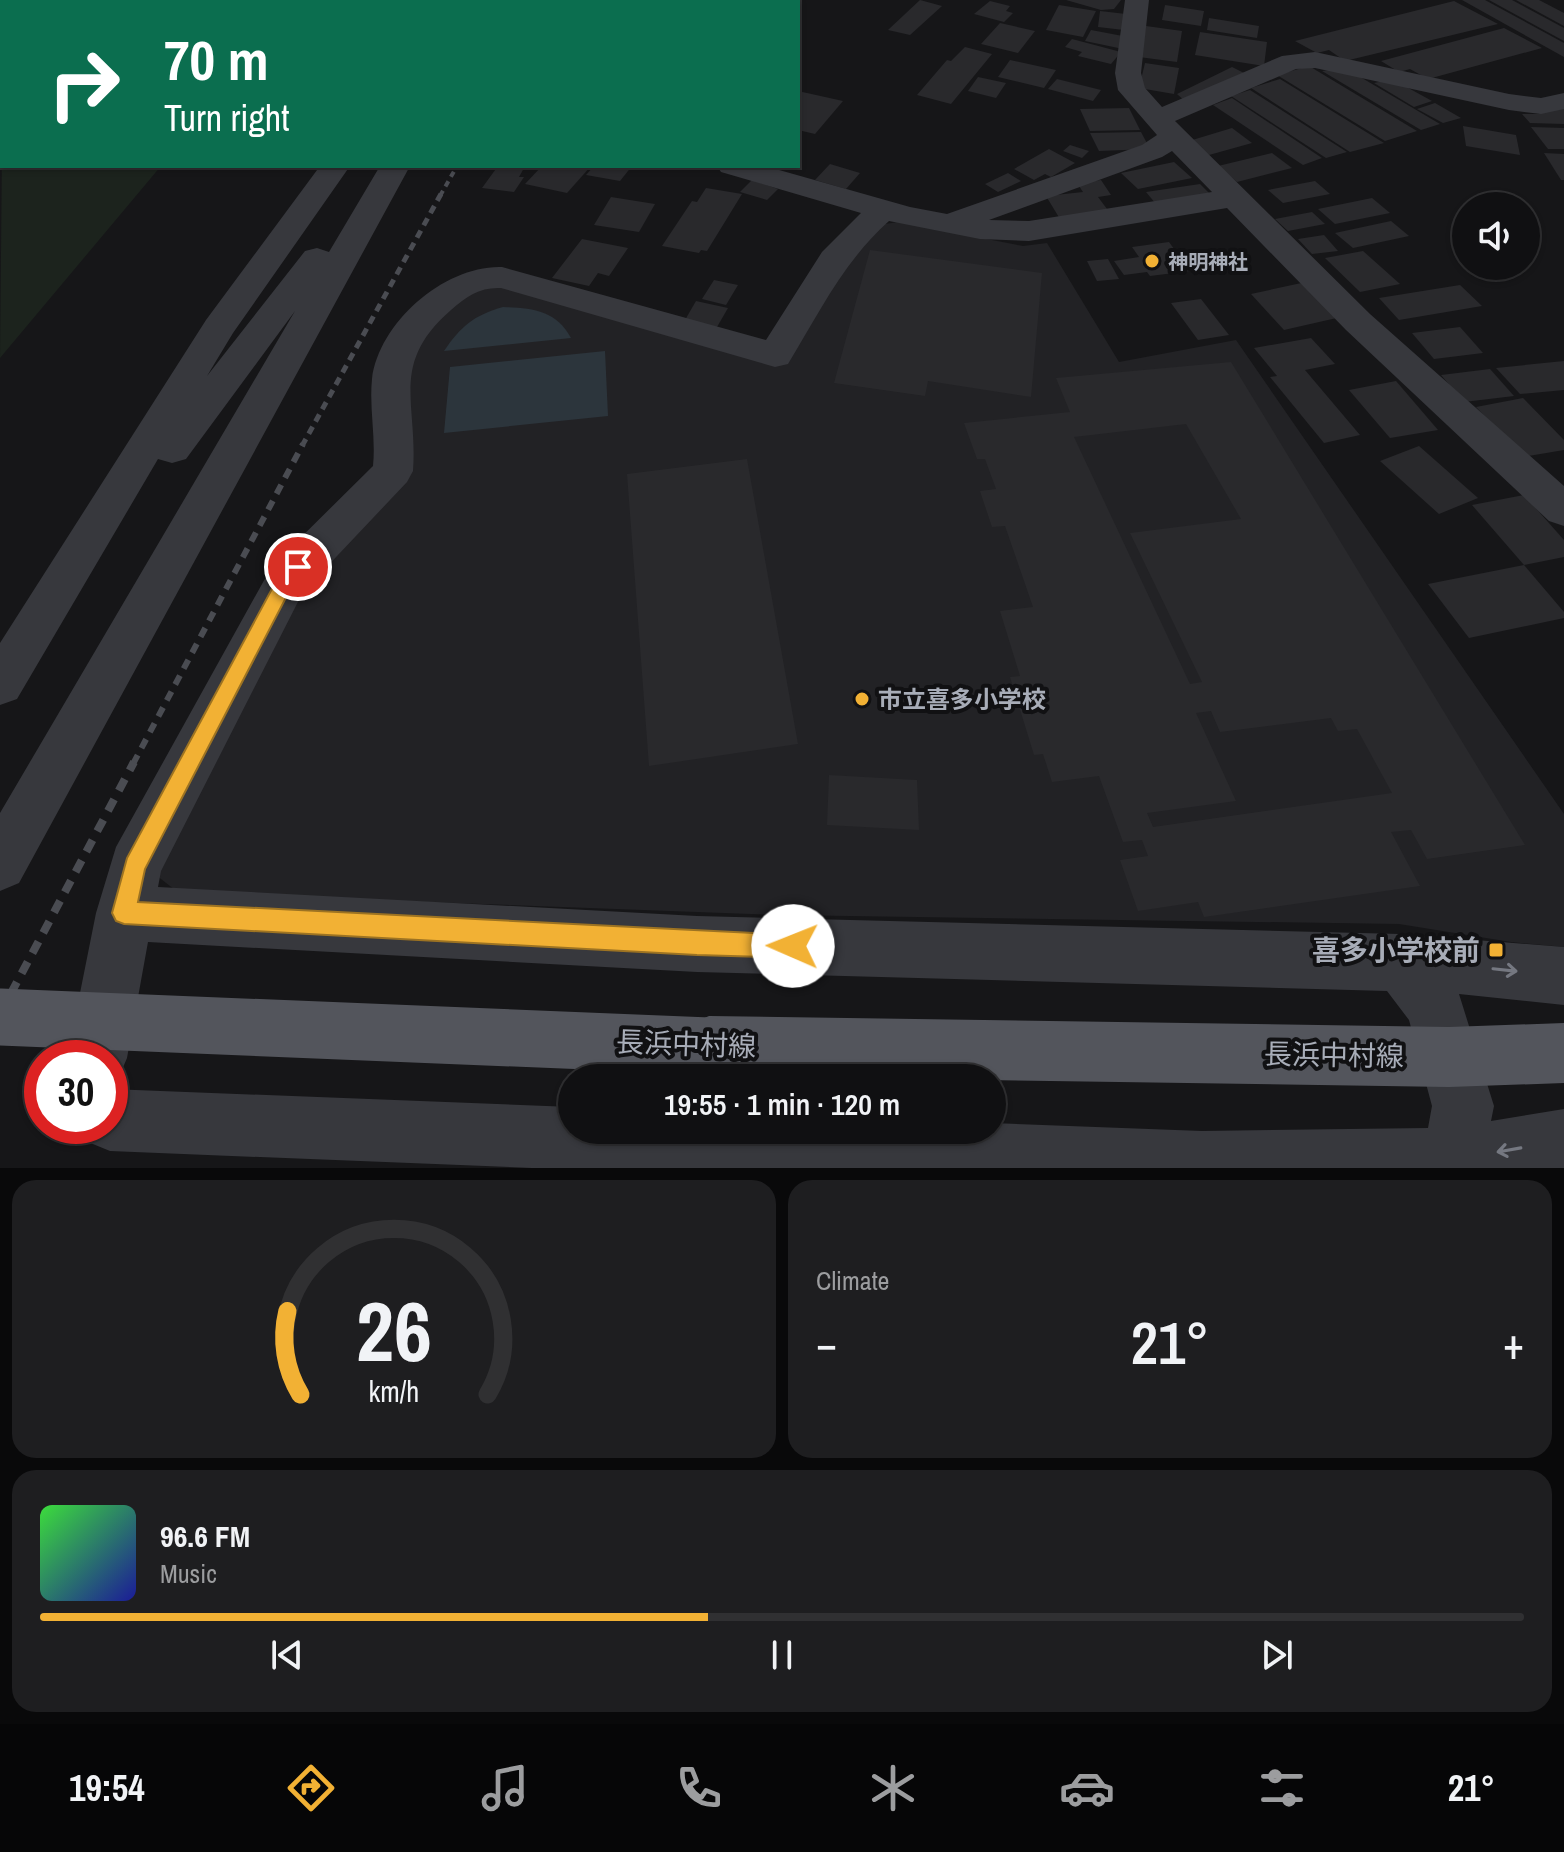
<!DOCTYPE html>
<meta charset="utf-8">
<style>
:root{--surface:#101012;--page:#1e1e20;--text:#f1f3f6;--muted:#9c9d9f;--line:#303032;--accent:#f2b134}
body{margin:0;font-family:"Archivo Narrow","Noto Sans JP",sans-serif;background:var(--page);color:var(--text);height:100vh;display:flex;flex-direction:column;font-size:30px;white-space:nowrap}
*{box-sizing:border-box;margin:0}
p{font-size:26px;color:var(--muted)}
.icon{flex:none;width:44px;height:44px;fill:none;stroke:currentColor;stroke-width:2;stroke-linecap:round;stroke-linejoin:round}
.map{position:relative;height:1168px;overflow:hidden}
.side{display:flex;flex-direction:column;gap:12px;padding:12px;background:#09090a;flex:1}
.side>*{flex:none}
.guide{position:absolute;left:0px;top:0px;width:800px;height:168px;box-shadow:0 2px 6px #0004,0 0 0 2px var(--line);background:#0b6e4f;color:#fff;overflow:hidden}
.buttons{position:absolute;left:1452px;top:192px;display:grid;gap:16px}
.buttons a{display:grid;place-items:center;width:88px;height:88px;border-radius:50%;background:var(--surface);box-shadow:0 2px 6px #0004,0 0 0 2px var(--line);font-size:40px}
.speed{position:absolute;left:24px;top:1040px;display:flex;gap:16px;font-size:40px;font-weight:700;text-align:center}
.speed>*{display:grid;place-content:center;width:104px;height:104px;border-radius:50%;background:var(--surface);box-shadow:0 2px 6px #0004,0 0 0 2px var(--line);line-height:1}
.speed .limit{border:12px solid #d22;background:#fff;color:#111}
.pin{position:absolute;display:grid;place-items:center;width:68px;height:68px;color:#fff;margin:-34px;border:4px solid #fff;border-radius:50%;box-shadow:0 2px 8px #0007}
.me{position:absolute;width:88px;margin:-44px;rotate:271deg;stroke-linejoin:round;filter:drop-shadow(0 0 6px #0008)}
.turn{display:flex;align-items:center;gap:28px;height:168px;padding:0 32px;font-size:36px}
.turn .icon{width:104px;height:104px;stroke-width:2.5}
.turn b{display:block;font-size:56px;line-height:68px}
.big{font-size:60px;font-weight:600;line-height:1.1}
.side .tile{flex:1;display:flex;flex-direction:column;justify-content:center;gap:12px;min-width:0;padding:0 28px;border-radius:24px;background:var(--page)}
.side .dial{align-items:center;gap:0}
.dial svg{height:208px;overflow:visible;fill:none;stroke:var(--line);stroke-width:7;stroke-linecap:round;text-anchor:middle}
.dial text{fill:var(--text);stroke:none}
.song{display:flex;align-items:center;gap:24px}
.cover{width:96px;height:96px;border-radius:12px;background:linear-gradient(135deg,hsl(120 70% 55%),hsl(240 70% 35%))}
.played{height:8px;border-radius:4px;background:linear-gradient(90deg,var(--accent) 45%,var(--line) 45%)}
.keys{display:flex;justify-content:space-around;direction:ltr}
.heat{display:flex;justify-content:space-between;align-items:center;font-size:44px;direction:ltr}
.side .tiles{flex:1;display:grid;gap:12px;grid-template-columns:1fr 1fr}
.tile:last-child{grid-column:span 2}
.trip{position:absolute;left:558px;top:1064px;width:448px;height:80px;border-radius:40px;background:var(--surface);box-shadow:0 2px 6px #0004,0 0 0 2px var(--line);font-weight:600;line-height:80px;text-align:center}
.tabs{display:flex;height:128px;justify-content:space-around;align-items:center;background:#060607;color:var(--muted)}
.tabs .icon{width:56px;height:56px}
.tabs .active{color:var(--accent)}
.tabs b{font-size:36px;color:var(--text)}
.map>svg:first-child{display:block}
.built{fill:#222225}
.green{fill:#1c231d}
.water{fill:#2c353c}
.building{fill:#29292c;fill-rule:evenodd}
.lines{fill:none;stroke-linecap:round;stroke-linejoin:round}
.minor{fill:#37383d;fill-rule:evenodd}
.major{fill:#53555c;fill-rule:evenodd}
.rail-far3{stroke:#4a4c52;stroke-width:4;stroke-dasharray:6 5;stroke-linecap:butt}
.rail-far2{stroke:#4a4c52;stroke-width:5;stroke-dasharray:8 6;stroke-linecap:butt}
.rail-far1{stroke:#4a4c52;stroke-width:6;stroke-dasharray:10 8;stroke-linecap:butt}
.rail{stroke:#4a4c52;stroke-width:8;stroke-dasharray:13 10;stroke-linecap:butt}
.major-bridge{stroke:#53555c;stroke-width:57}
.oneway{stroke:#757881}
.route{fill:#f2b134;stroke:#9d7322;stroke-width:2}
.poi-dot{fill:#f2b134;stroke:#111113;stroke-width:3}
.labels{text-anchor:middle;dominant-baseline:central;stroke-width:8;stroke-linejoin:round;paint-order:stroke}
.far-poi-label{font-size:20px;font-weight:bold;fill:#a8adb8;stroke:#111113;text-anchor:start}
.poi-label{font-size:24px;font-weight:bold;fill:#a8adb8;stroke:#111113;text-anchor:start}
.near-poi-label{font-size:28px;font-weight:bold;fill:#a8adb8;stroke:#111113;text-anchor:end}
.near-street-label{font-size:28px;fill:#a8adb8;stroke:#111113}
</style>
<div class="map">
<svg width="1564" height="1168" viewBox="0 0 1564 1168">
<rect width="100%" height="100%" fill="#161618"/>
<polygon class="built" points="898,222 1023,246 1047,243 1119,362 1236,340 1564,814 1564,947 1511,942 1399,924 781,915 179,893 152,872 300,584 394,489 404,379 414,347 457,296 497,285 779,365 872,226"/>
<polygon class="green" points="2,144 2,166 161,166 0,358"/>
<g class="water">
<path d="M503,307C532,308 556,310 571,338L444,351C460,327 474,315 503,307Z"/>
<polygon points="605,351 608,416 444,433 450,367"/>
</g>
<g class="building">
<polygon points="920,0 942,6 910,35 888,30"/>
<polygon points="1066,0 1121,0 1114,9 1101,10"/>
<polygon points="1462,0 1485,0 1564,43 1564,57"/>
<polygon points="1489,0 1512,0 1564,28 1564,41"/>
<polygon points="1516,0 1539,0 1564,13 1564,26"/>
<polygon points="990,1 1010,6 1006,11 1013,13 1004,22 974,14"/>
<polygon points="1454,1 1498,24 1345,61 1329,50 1317,53 1295,41"/>
<polygon points="1059,5 1096,11 1083,37 1046,30"/>
<polygon points="1165,5 1204,11 1201,26 1162,20"/>
<polygon points="1100,11 1126,14 1124,30 1098,27"/>
<polygon points="1209,18 1259,26 1257,38 1207,30"/>
<polygon points="1000,23 1035,31 1018,53 981,44"/>
<polygon points="1146,26 1182,31 1177,62 1139,57"/>
<polygon points="1504,28 1542,48 1428,79 1410,69 1399,72 1381,61"/>
<polygon points="1091,30 1128,37 1123,49 1085,41"/>
<polygon points="1200,32 1267,42 1264,66 1195,55"/>
<polygon points="1072,39 1121,52 1111,64 1078,56 1082,52 1065,47"/>
<polygon points="965,47 992,54 951,104 917,95 947,60 951,61"/>
<polygon points="1010,60 1056,70 1044,88 998,77"/>
<polygon points="1145,63 1179,68 1174,94 1139,88"/>
<polygon points="1309,66 1417,131 1385,141 1277,75"/>
<polygon points="1232,67 1250,76 1186,102 1177,94"/>
<polygon points="1345,68 1440,124 1421,130 1322,71"/>
<polygon points="978,77 1006,83 996,98 968,91"/>
<polygon points="1057,79 1101,90 1093,101 1048,89"/>
<polygon points="1280,79 1384,143 1350,152 1251,88"/>
<polygon points="1392,79 1432,101 1414,107 1374,83"/>
<polygon points="1250,90 1347,152 1326,158 1231,96"/>
<polygon points="798,91 843,101 815,134 798,130"/>
<polygon points="1232,98 1322,158 1303,165 1213,105"/>
<polygon points="1435,103 1461,118 1443,123 1417,109"/>
<polygon points="1129,108 1140,130 1090,131 1080,109"/>
<polygon points="1535,108 1564,108 1564,124 1530,123 1522,114 1540,114"/>
<polygon points="1463,126 1516,135 1520,155 1466,146"/>
<polygon points="1531,127 1564,128 1564,149 1548,149"/>
<polygon points="1232,128 1252,143 1209,155 1189,141"/>
<polygon points="1141,132 1150,149 1099,151 1090,133"/>
<polygon points="1070,145 1089,151 1082,158 1063,151"/>
<polygon points="1049,149 1075,163 1051,177 1045,174 1034,180 1014,169"/>
<polygon points="1272,153 1292,168 1237,182 1218,166"/>
<polygon points="1544,153 1564,154 1564,180 1561,180"/>
<polygon points="1174,162 1192,178 1138,189 1121,173"/>
<polygon points="830,164 860,173 846,189 815,180"/>
<polygon points="498,166 524,168 519,177 524,177 514,192 482,188"/>
<polygon points="542,166 591,166 567,193 525,184"/>
<polygon points="594,166 632,166 620,181 586,175"/>
<polygon points="1008,173 1021,181 998,192 985,184"/>
<polygon points="752,180 778,189 767,200 740,192"/>
<polygon points="1101,180 1111,195 1098,197 1110,213 1060,219 1046,196 1083,192 1077,183"/>
<polygon points="1315,181 1330,194 1283,203 1268,190"/>
<polygon points="1200,184 1211,195 1156,204 1146,192"/>
<polygon points="706,188 742,194 707,251 701,250 699,253 662,246 692,201 697,202"/>
<polygon points="611,197 655,204 639,232 594,225"/>
<polygon points="1372,198 1390,213 1335,224 1318,209"/>
<polygon points="1312,212 1325,224 1288,231 1275,219"/>
<polygon points="1391,221 1409,236 1353,248 1335,233"/>
<polygon points="1324,235 1338,251 1312,254 1298,239"/>
<polygon points="582,239 628,248 609,276 598,273 589,286 552,278"/>
<polygon points="1169,242 1190,271 1150,276 1147,272 1124,275 1114,261 1139,257 1132,247"/>
<polygon points="870,250 1042,273 1031,397 928,381 925,396 834,383"/>
<polygon points="1363,251 1400,284 1360,292 1325,258"/>
<polygon points="1108,259 1119,279 1097,281 1087,261"/>
<polygon points="714,280 738,285 726,305 702,299"/>
<polygon points="1306,282 1341,317 1284,330 1251,294"/>
<polygon points="1460,285 1482,306 1399,320 1379,298"/>
<polygon points="1201,299 1229,335 1198,340 1171,303"/>
<polygon points="696,301 728,308 717,327 685,320"/>
<polygon points="1460,327 1483,353 1434,359 1412,333"/>
<polygon points="1311,338 1335,364 1305,370 1360,435 1324,443 1270,377 1277,376 1254,348"/>
<polygon points="1564,361 1564,390 1520,394 1496,368"/>
<path d="M1231,362L1525,845L1427,859L1411,830L1391,832L1420,886L1204,917L1198,902L1138,911L1120,860L1148,856L1142,840L1123,842L1099,776L1052,782L1043,754L1034,755L1010,677L1020,676L1000,611L1033,607L1005,526L992,527L980,491L996,489L985,459H977L964,423L1070,412L1056,378ZM1186,424L1241,519L1130,533L1202,682L1190,684L1074,437ZM1211,711L1220,732L1331,718L1338,731L1357,729L1392,793L1153,827L1147,813L1236,801L1196,713Z"/>
<polygon points="1490,369 1514,396 1464,402 1441,375"/>
<polygon points="1396,381 1438,430 1390,438 1349,390"/>
<polygon points="1523,398 1564,440 1564,450 1523,457 1476,407"/>
<polygon points="1419,446 1478,498 1439,514 1380,461"/>
<polygon points="747,459 798,744 649,766 627,474"/>
<polygon points="1524,495 1564,540 1564,557 1524,565 1472,505"/>
<polygon points="1524,565 1564,612 1564,618 1469,638 1428,584"/>
<polygon points="829,775 917,780 919,830 827,825"/>
</g>
<g class="lines">
<g class="minor">
<polygon points="411,0 436,0 410,2"/>
<polygon points="499,0 524,0 498,2"/>
<polygon points="611,0 636,0 610,2"/>
<path d="M1125,0H1149L1141,73L1145,88L1162,107L1282,56L1315,52L1509,94L1541,98L1564,93V109L1541,114L1509,110L1315,68L1296,69L1175,121L1370,314L1564,486V526L1549,521L1346,330L1227,208L1029,241L980,239L889,221C844,261 819,313 788,364L775,367L501,288C480,287 467,296 451,310C389,364 418,402 413,471L407,482L303,592L161,871L158,887L697,916L1400,934L1564,947V1005L1459,994L1494,1106L1491,1121L1564,1109V1168H532L110,1151L88,1142L81,1126H110V1089L572,1107V1130H992V1123L1202,1131L1428,1128L1432,1106L1409,1020L1387,991L697,972L148,942L127,1058L118,1079L110,1083V1058H67L96,913L116,847L272,566L373,466C376,437 369,408 372,379C379,322 445,265 502,267L766,340L822,252L861,213L721,172L717,166H765L910,207L947,214L1142,145L1157,135L1118,90L1115,73ZM1172,151L1212,192L1029,221L989,220L1162,157Z"/>
<polygon points="320,166 350,166 233,333 207,376 305,251 317,248 329,252 380,166 410,166 19,883 0,891 0,813 295,311 186,459 172,463 158,459 17,699 0,705 0,643 206,320"/>
</g>
<polygon class="major" points="709,1016 1449,1027 1564,1023 1564,1083 1449,1087 709,1076 688,1067 679,1046 688,1025"/>
<polyline class="rail-far3" points="440,196 457,166"/>
<polyline class="rail-far2" points="302,446 441,194"/>
<polyline class="rail-far1" points="133,764 303,444"/>
<polyline class="rail" points="0,1014 134,762"/>
<polyline class="major-bridge" points="0,1017 709,1046"/>
</g>
<defs><path id="oneway-shaft" d="M-6 0H5M1.5-3L5.5 0L1.5 3" fill="none" stroke-width="1.6" stroke-linecap="round" stroke-linejoin="round" transform="scale(2)"/></defs>
<g class="oneway">
<use href="#oneway-shaft" transform="translate(1505 970) rotate(6)"/>
<use href="#oneway-shaft" transform="translate(1509 1150) rotate(170)"/>
</g>
<polygon class="route" points="298,560 307,567 293,584 145,869 138,902 793,935 801,938 805,946 801,954 793,958 697,955 124,924 116,921 112,913 127,858 280,574"/>
<g class="poi-dot">
<circle cx="1152" cy="261" r="8"/>
<circle cx="862" cy="699" r="8"/>
<rect x="1488" y="942" width="16" height="16" rx="4"/>
</g>
<g class="labels">
<g class="far-poi-label">
<text x="1168" y="261">神明神社</text>
</g>
<g class="poi-label">
<text x="878" y="699">市立喜多小学校</text>
</g>
<g class="near-poi-label">
<text x="1480" y="950">喜多小学校前</text>
</g>
<g class="near-street-label">
<text transform="translate(686 1044) rotate(2)">長浜中村線</text>
<text transform="translate(1334 1055) rotate(1)">長浜中村線</text>
</g>
</g>
</svg>
<div class="buttons">
<a><svg class="icon" aria-label="sound" viewBox="0 0 24 24"><path d="M4 9h4l5-4v14l-5-4H4zM17 9q2 3 0 6"/></svg></a>
</div>
<div class="speed"><div class="limit">30</div></div>
<div class="pin" style="left:298px;top:567px;background:#d93025"><svg class="icon" aria-label="arrive" viewBox="0 0 24 24"><path d="M6 21V4h12l-3 4 3 4H6"/></svg></div>
<svg class="me" style="left:793px;top:946px" viewBox="-20 -20 40 40"><circle r="19" fill="#fff"/><path d="M0-13L10 11 0 6-10 11z" fill="#f2b134"/></svg>
<div class="trip">19:55 · 1 min · 120 m</div>
<div class="guide">
<div class="turn"><svg class="icon" aria-label="right" viewBox="0 0 24 24"><path d="M7 20v-9h11M14 6l5 5-5 5"/></svg><div><b>70 m</b>Turn right</div></div>
</div>
</div>
<section class="side">
<div class="tiles">
<div class="tile dial"><svg viewBox="0 0 100 80">
<path d="M14 69A42 42 0 1 1 86 69"/>
<path d="M14 69A42 42 0 0 1 9 37" stroke="#f2b134"/>
<text x="50" y="56" font-size="32" font-weight="700">26</text>
<text x="50" y="72" font-size="11">km/h</text>
</svg></div>
<div class="tile"><p>Climate</p>
<div class="heat"><a>−</a><b class="big">21°</b><a>+</a></div>
</div>
<div class="tile">
<div class="song"><i class="cover"></i><div><b>96.6 FM</b><p>Music</p></div></div>
<div class="played"></div>
<div class="keys"><svg class="icon" aria-label="previous" viewBox="0 0 24 24"><path d="M18 5L8 12l10 7zM5 5v14"/></svg><svg class="icon" aria-label="pause" viewBox="0 0 24 24"><path d="M8 5v14M16 5v14"/></svg><svg class="icon" aria-label="next" viewBox="0 0 24 24"><path d="M6 5l10 7-10 7zM19 5v14"/></svg></div>
</div>
</div>
</section>
<nav class="tabs">
<b>19:54</b>
<svg class="icon active" aria-label="directions" viewBox="0 0 24 24"><path d="M12 3l9 9-9 9-9-9zM9 14v-3h6M13 9l2 2-2 2"/></svg>
<svg class="icon" aria-label="music" viewBox="0 0 24 24"><path d="M9 18V5l10-2v13"/><circle cx="6" cy="18" r="3"/><circle cx="16" cy="16" r="3"/></svg>
<svg class="icon" aria-label="phone" viewBox="0 0 24 24"><path d="M5 4h4l2 5-3 2q2 4 5 5l2-3 5 2v4C11 20 4 13 5 4z"/></svg>
<svg class="icon" aria-label="climate" viewBox="0 0 24 24"><path d="M12 3v18M4 7l16 10M4 17L20 7"/></svg>
<svg class="icon" aria-label="car" viewBox="0 0 24 24"><path d="M5 17H2v-5l4-1 3-4h7l3 4 3 1v5h-3M9 17h6M6 11h13"/><circle cx="7" cy="17" r="2"/><circle cx="17" cy="17" r="2"/></svg>
<svg class="icon" aria-label="filters" viewBox="0 0 24 24"><path d="M4 7h16M4 17h16"/><circle cx="9" cy="7" r="2"/><circle cx="15" cy="17" r="2"/></svg>
<b>21°</b>
</nav>
